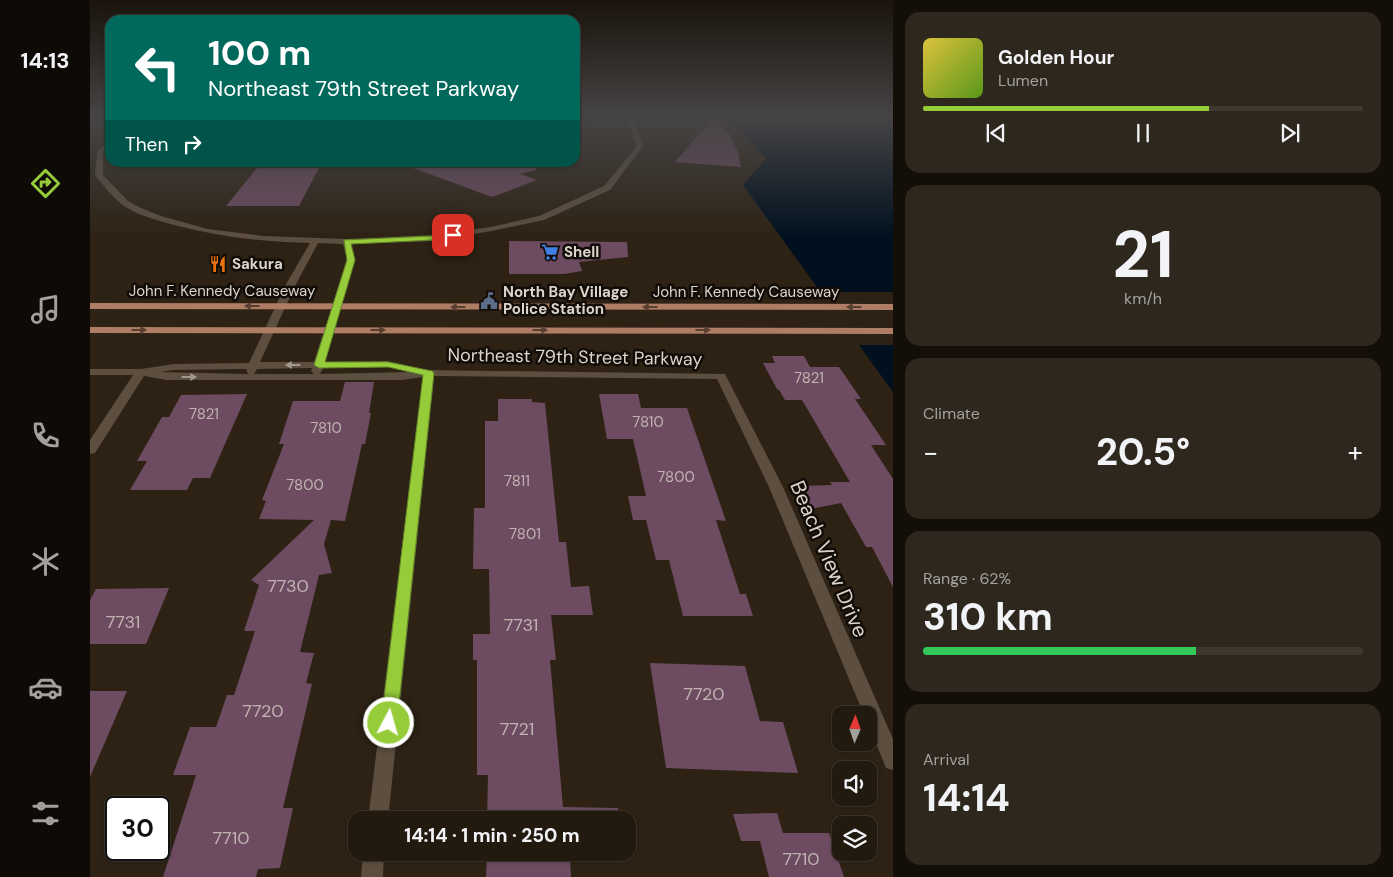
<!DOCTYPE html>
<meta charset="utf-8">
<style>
:root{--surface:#221a0f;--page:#2e271d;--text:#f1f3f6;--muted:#a2a19e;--line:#3f382f;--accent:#96cc3a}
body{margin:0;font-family:"DM Sans",sans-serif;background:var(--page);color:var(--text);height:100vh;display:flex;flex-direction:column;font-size:19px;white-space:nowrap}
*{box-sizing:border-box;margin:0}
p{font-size:16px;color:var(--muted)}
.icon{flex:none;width:28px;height:28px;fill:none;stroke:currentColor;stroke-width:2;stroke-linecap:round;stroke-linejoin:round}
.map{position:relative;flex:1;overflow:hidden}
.side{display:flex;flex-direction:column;gap:12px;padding:12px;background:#130e08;width:500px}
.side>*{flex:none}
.top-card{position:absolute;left:15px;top:15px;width:475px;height:152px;border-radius:15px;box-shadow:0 1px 4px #0004,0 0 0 1px var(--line);background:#00695c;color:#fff;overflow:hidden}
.needle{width:32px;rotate:2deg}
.fabs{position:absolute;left:742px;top:706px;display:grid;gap:10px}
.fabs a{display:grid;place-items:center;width:45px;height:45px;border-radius:10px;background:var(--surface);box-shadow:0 1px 4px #0004,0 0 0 1px var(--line);font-size:25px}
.speed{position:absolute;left:15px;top:796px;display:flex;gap:10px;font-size:25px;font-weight:700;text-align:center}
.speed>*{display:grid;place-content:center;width:65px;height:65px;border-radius:50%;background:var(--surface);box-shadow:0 1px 4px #0004,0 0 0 1px var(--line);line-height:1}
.speed .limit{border:2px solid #111;border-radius:8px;background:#fff;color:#111}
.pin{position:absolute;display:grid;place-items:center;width:42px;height:42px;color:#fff;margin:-21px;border-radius:10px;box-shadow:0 2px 8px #0006}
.me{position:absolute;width:55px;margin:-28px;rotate:6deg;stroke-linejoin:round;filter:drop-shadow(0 0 4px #0008)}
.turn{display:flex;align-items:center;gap:18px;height:105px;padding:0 20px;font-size:22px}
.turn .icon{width:65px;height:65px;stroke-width:2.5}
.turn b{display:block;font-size:35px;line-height:42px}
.then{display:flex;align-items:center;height:48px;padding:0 20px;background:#0003;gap:10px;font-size:19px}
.big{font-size:38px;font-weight:700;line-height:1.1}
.side .widget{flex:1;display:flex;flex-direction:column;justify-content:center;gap:8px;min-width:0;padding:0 18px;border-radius:15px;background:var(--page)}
.side .dial{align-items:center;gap:0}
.dial b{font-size:65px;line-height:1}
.song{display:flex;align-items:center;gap:15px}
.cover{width:60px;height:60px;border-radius:8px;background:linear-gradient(135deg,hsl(50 70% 55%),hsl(90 70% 35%))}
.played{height:5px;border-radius:2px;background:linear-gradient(90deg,var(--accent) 65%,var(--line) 65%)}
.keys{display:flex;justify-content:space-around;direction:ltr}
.heat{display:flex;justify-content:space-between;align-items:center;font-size:28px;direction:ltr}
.charge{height:8px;border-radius:4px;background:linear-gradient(90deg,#34c759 62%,var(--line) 0)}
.trip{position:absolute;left:258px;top:811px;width:288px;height:50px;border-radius:15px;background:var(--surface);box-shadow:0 1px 4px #0004,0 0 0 1px var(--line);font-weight:700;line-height:50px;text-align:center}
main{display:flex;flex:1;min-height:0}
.dock{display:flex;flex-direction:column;width:90px;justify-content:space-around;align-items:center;background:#0e0a06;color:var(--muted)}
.dock .icon{width:35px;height:35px}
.dock .selected{color:var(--accent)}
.dock b{font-size:22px;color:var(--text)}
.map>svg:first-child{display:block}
.water{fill:#00101f}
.pier{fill:#2d2214}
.building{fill:#6d4b61}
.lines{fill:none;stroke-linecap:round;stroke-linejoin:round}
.minor{fill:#5c4f40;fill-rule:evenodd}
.major{fill:#af7d65;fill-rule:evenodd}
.oneway{fill:#583f31}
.oneway2{fill:#a2988c}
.route{fill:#96cc3a;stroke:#628526}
.labels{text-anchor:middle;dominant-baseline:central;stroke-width:5;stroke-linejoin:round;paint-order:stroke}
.far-poi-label{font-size:15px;font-weight:bold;fill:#dcd4cb;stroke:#110c07;text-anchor:start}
.far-street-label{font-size:15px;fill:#dcd4cb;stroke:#110c07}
.number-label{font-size:15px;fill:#c0b2b0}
.street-label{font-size:18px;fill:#dcd4cb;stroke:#110c07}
.near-number-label{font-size:18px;fill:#c0b2b0}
.near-street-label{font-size:21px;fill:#dcd4cb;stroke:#110c07}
</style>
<main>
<nav class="dock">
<b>14:13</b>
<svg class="icon selected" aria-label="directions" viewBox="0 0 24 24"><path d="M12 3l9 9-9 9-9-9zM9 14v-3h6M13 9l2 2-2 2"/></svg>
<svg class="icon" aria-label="music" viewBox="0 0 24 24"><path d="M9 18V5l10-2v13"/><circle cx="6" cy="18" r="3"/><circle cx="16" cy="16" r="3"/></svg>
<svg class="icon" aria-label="phone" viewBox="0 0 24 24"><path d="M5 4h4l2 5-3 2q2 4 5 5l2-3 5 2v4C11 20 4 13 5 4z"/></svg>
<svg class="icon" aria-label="climate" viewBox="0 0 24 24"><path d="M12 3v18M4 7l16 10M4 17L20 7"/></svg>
<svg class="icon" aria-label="car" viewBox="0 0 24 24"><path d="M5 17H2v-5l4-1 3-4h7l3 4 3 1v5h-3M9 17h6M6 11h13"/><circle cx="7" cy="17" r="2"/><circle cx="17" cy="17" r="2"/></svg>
<svg class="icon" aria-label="filters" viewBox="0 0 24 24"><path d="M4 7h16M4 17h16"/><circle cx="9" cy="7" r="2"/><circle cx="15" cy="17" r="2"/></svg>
</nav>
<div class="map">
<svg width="803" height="877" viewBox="0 0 803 877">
<rect width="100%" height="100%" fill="#2d2214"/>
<polygon class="water" points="639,117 803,117 803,392 653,185 676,159"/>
<polygon class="pier" points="730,292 803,292 803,345 767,345"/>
<g class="building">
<polygon points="624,117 640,135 648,152 651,167 585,162"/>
<polygon points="172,162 232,162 209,206 136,206"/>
<polygon points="315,162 446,162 446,170 430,174 447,180 402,197 315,165"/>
<polygon points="419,241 537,242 538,257 489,262 492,271 474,274 419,274"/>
<polygon points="682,356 714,356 720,367 749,367 771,399 765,399 796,445 781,445 803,479 803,587 782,547 776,547 751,503 721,509 710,486 742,485 740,482 760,482 712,400 695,400 689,390 687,389 673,363 685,363"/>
<polygon points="255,382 284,382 279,413 281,413 275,444 272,444 255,521 241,520 234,544 242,573 229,575 210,652 224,653 216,683 222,684 193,808 203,808 190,868 168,869 166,877 73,877 106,775 83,775 100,727 126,727 137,695 144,695 165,631 154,631 169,585 161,580 224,520 169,519 176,501 172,500 194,444 189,444 203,401 250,401"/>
<polygon points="157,394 120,478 103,478 97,490 40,490 57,461 47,461 72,417 79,417 91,395"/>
<polygon points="509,394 548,394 551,408 597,408 636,521 626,520 650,594 656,594 663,616 593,616 579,560 566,560 556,520 543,520 538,496 556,496 543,439 517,439"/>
<polygon points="408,399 442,399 442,402 455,403 469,542 476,542 481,587 499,586 503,615 461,615 466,660 460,660 473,807 528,808 530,820 397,820 398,775 387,775 387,660 383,660 383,634 400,634 399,569 383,569 384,508 395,508 395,421 408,421"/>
<polygon points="79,588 56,644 0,644 0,600 6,589"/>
<polygon points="560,663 655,666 670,721 693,722 708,773 576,768"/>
<polygon points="0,691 37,691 0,777"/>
<polygon points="687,813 693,833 739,833 754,877 679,877 670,841 651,841 643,814"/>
<polygon points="397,852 533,852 534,858 480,858 481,877 396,877"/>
</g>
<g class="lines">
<g class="minor">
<path d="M537,117H543L553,146L520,190L454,220L401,231L343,241L262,244L265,260L235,362L298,361L334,370L635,374L693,487L803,739V770L796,768L779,726V715H774L679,487L627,379L344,376L298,820H278L333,377L312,380H77L54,376L5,453L0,454V440L43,375H0V369H51L84,364L159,363L195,286L220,243C174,242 131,237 88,226C69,221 50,216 34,206C24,199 13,185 5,175L7,152L20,140V146L13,152V175L38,201L51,208L71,216L118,229L173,236L257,239L343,235L401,227L449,216L514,186L547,146ZM228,243L253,244L257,260L224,362H170L205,286ZM298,367L320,372L230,374L233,368ZM222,368L221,371L224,374H164L167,369ZM156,369L158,374L70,372L84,370Z"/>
<polygon points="273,852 294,852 293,877 271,877"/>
</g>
<g class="major">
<polygon points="0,303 803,304 803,310 0,309"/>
<polygon points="0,327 803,328 803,334 0,333"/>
</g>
</g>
<defs><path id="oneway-solid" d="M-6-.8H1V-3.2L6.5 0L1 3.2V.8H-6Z" transform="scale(1.25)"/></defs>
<g class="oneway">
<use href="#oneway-solid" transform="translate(162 306) rotate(-180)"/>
<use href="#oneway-solid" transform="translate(368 307) rotate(-180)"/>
<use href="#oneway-solid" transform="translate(560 307) rotate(180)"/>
<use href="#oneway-solid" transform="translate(764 307) rotate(-180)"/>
<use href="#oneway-solid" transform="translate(49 330)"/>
<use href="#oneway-solid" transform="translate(288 330)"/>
<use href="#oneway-solid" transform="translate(450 330)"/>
<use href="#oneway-solid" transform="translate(613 330)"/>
</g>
<g class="oneway2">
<use href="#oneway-solid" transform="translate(203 365) rotate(180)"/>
<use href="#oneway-solid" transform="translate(99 377)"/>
</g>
<linearGradient id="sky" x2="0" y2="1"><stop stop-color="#19130b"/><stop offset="0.49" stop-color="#464445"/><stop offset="1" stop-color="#464445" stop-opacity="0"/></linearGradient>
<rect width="803" height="239" fill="url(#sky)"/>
<polygon class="route" points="363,233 365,233 365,237 343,240 261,244 265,260 235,362 298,362 342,371 344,373 307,723 305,728 299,731 293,728 291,723 333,375 298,367 229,368 224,365 257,260 254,240 343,236"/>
<defs>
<g id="supermarket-bare" transform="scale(1.35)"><path d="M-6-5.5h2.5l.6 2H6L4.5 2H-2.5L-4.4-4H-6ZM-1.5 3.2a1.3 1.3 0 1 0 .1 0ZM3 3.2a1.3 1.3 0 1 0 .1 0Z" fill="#3f7fe0" stroke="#110c07" stroke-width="2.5" paint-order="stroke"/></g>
<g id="restaurant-bare" transform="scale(1.35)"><path d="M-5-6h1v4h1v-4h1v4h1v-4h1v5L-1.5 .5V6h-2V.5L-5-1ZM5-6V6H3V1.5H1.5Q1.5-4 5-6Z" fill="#e8710a" stroke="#110c07" stroke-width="2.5" paint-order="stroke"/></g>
<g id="civic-bare" transform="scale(1.35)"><path d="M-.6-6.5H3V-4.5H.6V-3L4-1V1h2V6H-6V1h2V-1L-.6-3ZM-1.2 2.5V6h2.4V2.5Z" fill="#5c6f8a" stroke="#110c07" stroke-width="2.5" paint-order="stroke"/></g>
</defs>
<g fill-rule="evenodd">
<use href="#supermarket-bare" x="460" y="252"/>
<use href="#restaurant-bare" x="128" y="264"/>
<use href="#civic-bare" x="399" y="301"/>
</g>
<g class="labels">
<g class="far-poi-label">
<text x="474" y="252">Shell</text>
<text x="142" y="264">Sakura</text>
<text x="413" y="292">North Bay Village<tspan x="413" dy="17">Police Station</tspan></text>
</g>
<g class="far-street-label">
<text x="132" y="291">John F. Kennedy Causeway</text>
<text x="656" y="292">John F. Kennedy Causeway</text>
</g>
<g class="number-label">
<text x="719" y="378">7821</text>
<text x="114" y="414">7821</text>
<text x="558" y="422">7810</text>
<text x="236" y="428">7810</text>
<text x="586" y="477">7800</text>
<text x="427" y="481">7811</text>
<text x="215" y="485">7800</text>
<text x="435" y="534">7801</text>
</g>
<g class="street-label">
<text transform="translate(485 357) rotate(1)">Northeast 79th Street Parkway</text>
</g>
<g class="near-number-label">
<text x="198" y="586">7730</text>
<text x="33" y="622">7731</text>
<text x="431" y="625">7731</text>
<text x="614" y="694">7720</text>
<text x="173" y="711">7720</text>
<text x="427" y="729">7721</text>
<text x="141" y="838">7710</text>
<text x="711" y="859">7710</text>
</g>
<g class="near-street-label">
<text transform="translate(739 559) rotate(67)">Beach View Drive</text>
</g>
</g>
</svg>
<div class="fabs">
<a><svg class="needle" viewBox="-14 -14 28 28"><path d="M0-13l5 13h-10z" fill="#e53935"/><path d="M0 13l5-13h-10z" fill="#a2a19e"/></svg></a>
<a><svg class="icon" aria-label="sound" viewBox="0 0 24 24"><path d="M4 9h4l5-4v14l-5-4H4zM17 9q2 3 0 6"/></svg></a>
<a><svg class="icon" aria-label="layers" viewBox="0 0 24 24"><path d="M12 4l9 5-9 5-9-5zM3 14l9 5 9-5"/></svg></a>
</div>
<div class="speed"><div class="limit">30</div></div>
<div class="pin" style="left:363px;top:235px;background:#d93025"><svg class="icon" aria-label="arrive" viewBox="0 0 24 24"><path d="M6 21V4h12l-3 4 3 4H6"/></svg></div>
<svg class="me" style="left:299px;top:723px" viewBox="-20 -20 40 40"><circle r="17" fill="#96cc3a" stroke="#fff" stroke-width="3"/><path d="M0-11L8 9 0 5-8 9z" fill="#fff"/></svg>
<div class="trip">14:14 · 1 min · 250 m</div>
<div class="top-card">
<div class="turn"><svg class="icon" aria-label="left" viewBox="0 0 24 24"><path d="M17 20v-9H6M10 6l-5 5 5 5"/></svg><div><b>100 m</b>Northeast 79th Street Parkway</div></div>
<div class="then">Then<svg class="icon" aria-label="right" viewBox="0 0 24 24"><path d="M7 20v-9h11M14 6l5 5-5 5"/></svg></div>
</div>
</div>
<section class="side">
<div class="widget">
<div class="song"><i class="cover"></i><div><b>Golden Hour</b><p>Lumen</p></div></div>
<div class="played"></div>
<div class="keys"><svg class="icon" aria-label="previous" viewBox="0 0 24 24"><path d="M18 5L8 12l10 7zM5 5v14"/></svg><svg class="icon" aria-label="pause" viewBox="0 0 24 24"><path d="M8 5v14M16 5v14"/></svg><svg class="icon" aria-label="next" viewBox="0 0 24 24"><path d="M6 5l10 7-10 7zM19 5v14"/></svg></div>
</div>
<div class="widget dial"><b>21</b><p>km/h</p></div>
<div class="widget"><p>Climate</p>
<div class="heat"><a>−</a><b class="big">20.5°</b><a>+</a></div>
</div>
<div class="widget"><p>Range · 62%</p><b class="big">310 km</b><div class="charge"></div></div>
<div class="widget"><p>Arrival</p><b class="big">14:14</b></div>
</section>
</main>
